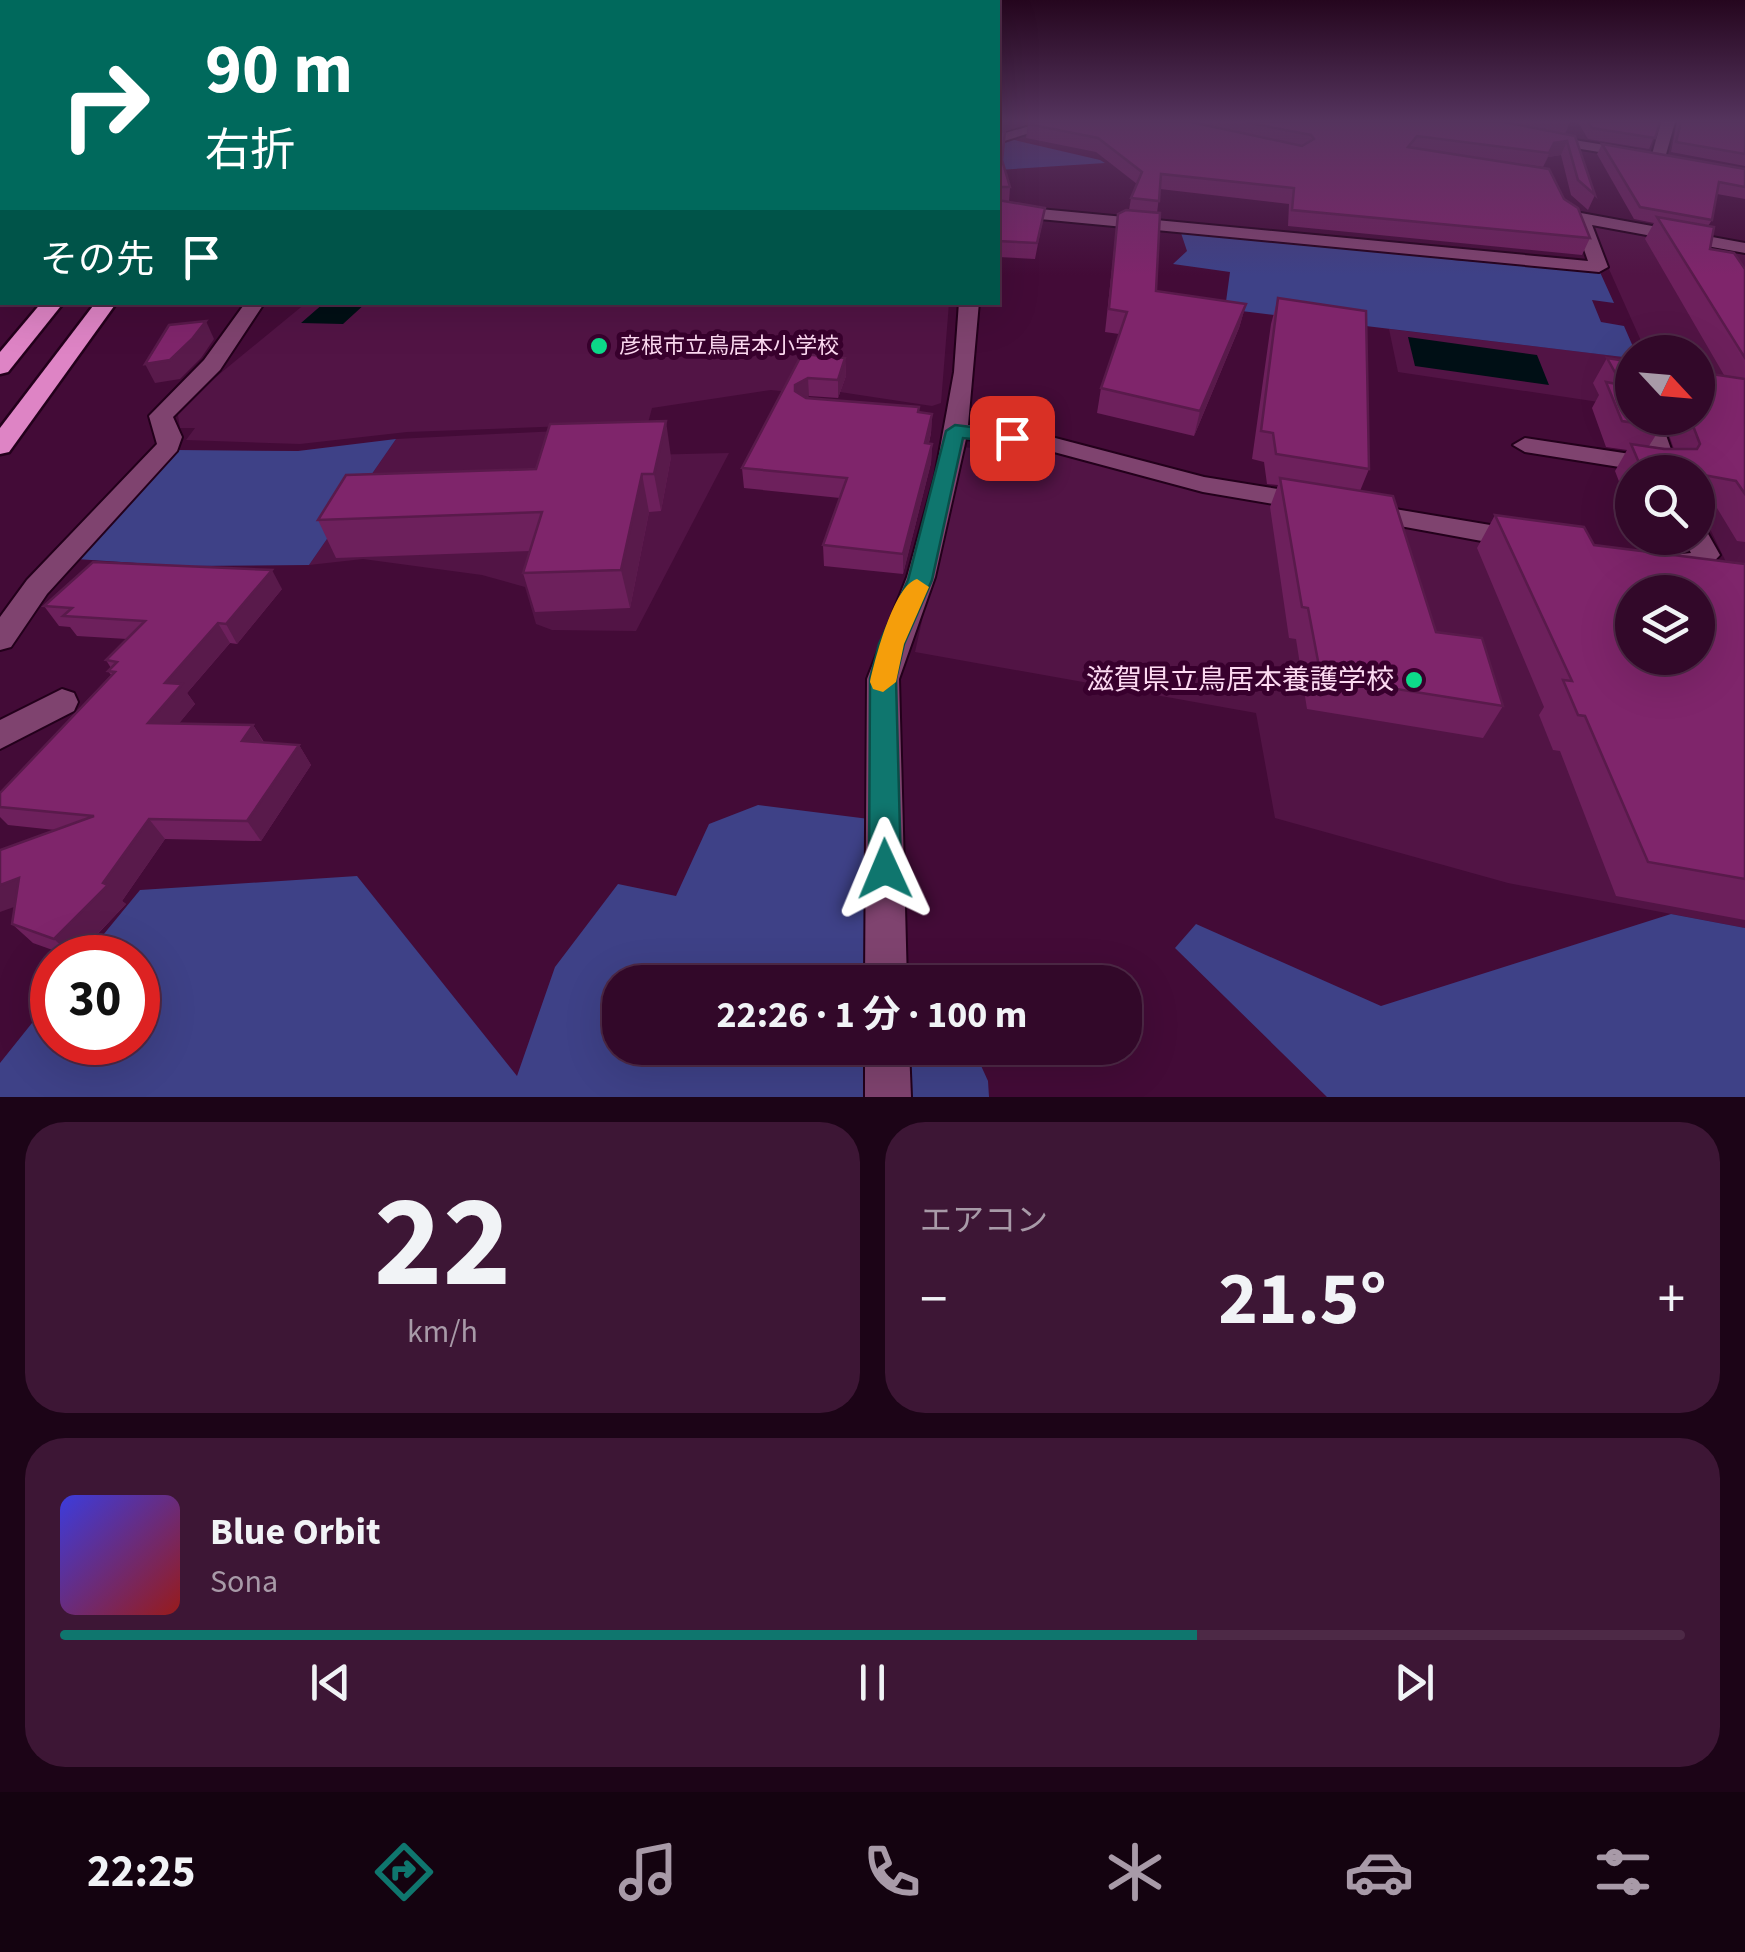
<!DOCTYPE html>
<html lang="ja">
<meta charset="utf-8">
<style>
:root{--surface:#320829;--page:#3d1635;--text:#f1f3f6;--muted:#a89aa8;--line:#4d2946;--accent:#0f766e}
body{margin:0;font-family:"Source Sans 3","Noto Sans JP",sans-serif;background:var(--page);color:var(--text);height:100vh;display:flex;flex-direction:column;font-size:38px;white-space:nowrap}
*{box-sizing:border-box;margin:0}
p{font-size:32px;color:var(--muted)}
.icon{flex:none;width:55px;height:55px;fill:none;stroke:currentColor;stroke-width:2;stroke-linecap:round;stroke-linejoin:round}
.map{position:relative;height:1097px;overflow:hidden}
.panel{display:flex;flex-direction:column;gap:25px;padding:25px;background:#1c0417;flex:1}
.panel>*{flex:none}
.guide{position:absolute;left:0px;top:0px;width:1000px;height:305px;box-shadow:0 10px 40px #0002,0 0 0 2px var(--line);background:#00695c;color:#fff;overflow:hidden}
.needle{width:65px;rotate:116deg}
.controls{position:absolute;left:1615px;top:335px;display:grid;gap:20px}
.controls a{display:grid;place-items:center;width:100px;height:100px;border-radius:50%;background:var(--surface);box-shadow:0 10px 40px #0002,0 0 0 2px var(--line);font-size:50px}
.speed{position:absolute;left:30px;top:935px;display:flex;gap:20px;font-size:50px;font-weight:700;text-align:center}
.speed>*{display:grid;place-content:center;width:130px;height:130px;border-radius:50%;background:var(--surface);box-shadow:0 10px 40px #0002,0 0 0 2px var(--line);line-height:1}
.speed .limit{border:15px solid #d22;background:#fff;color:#111}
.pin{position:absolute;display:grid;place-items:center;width:85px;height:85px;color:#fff;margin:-42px;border-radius:20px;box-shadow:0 5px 15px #0006}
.me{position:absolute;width:110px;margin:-55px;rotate:359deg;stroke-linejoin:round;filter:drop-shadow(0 0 8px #0008)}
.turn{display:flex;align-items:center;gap:35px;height:210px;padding:0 40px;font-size:45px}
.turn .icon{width:130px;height:130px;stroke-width:2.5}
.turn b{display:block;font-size:70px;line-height:85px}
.then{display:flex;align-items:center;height:95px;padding:0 40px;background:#0003;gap:20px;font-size:38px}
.big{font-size:75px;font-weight:700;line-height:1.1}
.panel .widget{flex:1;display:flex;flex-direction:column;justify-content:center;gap:15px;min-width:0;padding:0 35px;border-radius:40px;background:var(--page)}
.panel .dial{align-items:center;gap:0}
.dial b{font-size:130px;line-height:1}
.song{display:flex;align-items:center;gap:30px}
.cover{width:120px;height:120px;border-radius:15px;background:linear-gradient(135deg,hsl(240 70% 55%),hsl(0 70% 35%))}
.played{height:10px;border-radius:5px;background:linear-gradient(90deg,var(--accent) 70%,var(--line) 70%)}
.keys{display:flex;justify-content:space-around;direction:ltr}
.heat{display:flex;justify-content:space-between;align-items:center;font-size:55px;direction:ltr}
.panel .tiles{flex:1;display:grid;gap:25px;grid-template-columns:1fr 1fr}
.widget:last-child{grid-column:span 2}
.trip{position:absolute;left:602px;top:965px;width:540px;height:100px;border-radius:40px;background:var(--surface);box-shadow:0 10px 40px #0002,0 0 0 2px var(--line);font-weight:700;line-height:100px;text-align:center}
.menu{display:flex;height:160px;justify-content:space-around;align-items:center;background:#140310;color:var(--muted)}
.menu .icon{width:70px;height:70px}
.menu .selected{color:var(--accent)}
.menu b{font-size:45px;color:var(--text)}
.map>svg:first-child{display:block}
.built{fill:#521445;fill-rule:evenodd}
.green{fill:#3e4187}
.water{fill:#000f15}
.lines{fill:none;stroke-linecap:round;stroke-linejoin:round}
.minor-casing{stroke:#23001b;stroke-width:4}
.tertiary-casing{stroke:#23001b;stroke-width:4}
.motorway-casing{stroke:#23001b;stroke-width:5}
.minor{fill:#7f436f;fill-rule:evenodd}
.tertiary{fill:#7f436f;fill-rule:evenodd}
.motorway{fill:#de84c5;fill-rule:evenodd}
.wall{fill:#6d205c}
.shaded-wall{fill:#591a4b}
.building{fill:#7f256b;stroke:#591a4b;stroke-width:2.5;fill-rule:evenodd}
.route{fill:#0f766e;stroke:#0a4d48;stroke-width:2.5}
.slow{fill:#f59e0b}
.poi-dot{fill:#0dd98a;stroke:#38002d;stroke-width:4}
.labels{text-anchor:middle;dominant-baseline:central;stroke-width:10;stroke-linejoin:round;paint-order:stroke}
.far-poi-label{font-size:22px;fill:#fcd9f1;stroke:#38002d;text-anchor:start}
.poi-label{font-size:28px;fill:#fcd9f1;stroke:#38002d;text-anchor:end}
</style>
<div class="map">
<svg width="1745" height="1097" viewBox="0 0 1745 1097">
<rect width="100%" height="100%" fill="#430b37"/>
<g class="built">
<polygon points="1588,222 1745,251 1745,567 1727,564 1698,504 1698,472 1682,472 1659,418 1698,418 1698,352 1646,352"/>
<polygon points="306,303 949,303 941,403 932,406 840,392 836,397 771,390 652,408 648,423 407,432 300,444 186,440 195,428 180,428 177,409"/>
<polygon points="1389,329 1632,358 1632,407 1398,372"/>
<polygon points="598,429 642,455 729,453 636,631 552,630 536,624 525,587 482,575 363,559 309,565 396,439"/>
<path d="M976,441L1033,448L1198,491L1745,582V928L1508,883L1275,818L1256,713L915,652L961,447L974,448ZM1632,592H1698V658H1632Z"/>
</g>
<g class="green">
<polygon points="1010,139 1100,160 1105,163 998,170 998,143"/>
<polygon points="1180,230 1450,256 1453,260 1599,270 1614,303 1592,300 1601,322 1624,326 1634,349 1631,358 1225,309 1230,272 1173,264 1187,251"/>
<polygon points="396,439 309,565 182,566 76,559 176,450 298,451"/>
<polygon points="758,805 869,819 872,982 620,982 620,1048 873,1048 874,1097 0,1097 0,1063 52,998 52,1042 138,1042 138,958 85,957 140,890 357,876 517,1076 555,967 618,884 676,896 709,824"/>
<polygon points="1671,914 1745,928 1745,1097 1327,1097 1175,948 1196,924 1381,1006"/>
<polygon points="906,1048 973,1048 988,1081 989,1097 907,1097"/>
</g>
<g class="water">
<polygon points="324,303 324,302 366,303 343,324 301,323"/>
<polygon points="1408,337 1537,355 1549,385 1415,366"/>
</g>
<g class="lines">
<g class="minor-casing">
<g id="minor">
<polygon points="1661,122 1675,122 1665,158 1658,162 1651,158"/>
<polygon points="1544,135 1635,150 1642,154 1635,158 1539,142"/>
<polygon points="998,205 1588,261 1573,218 1581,213 1745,243 1745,253 1592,225 1608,267 1599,272 998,215"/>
<polygon points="246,302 265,302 220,370 173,417 182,437 177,451 47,594 11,647 0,650 0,617 27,580 157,444 149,416 204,360"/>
<polygon points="959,302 979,302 968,425 1040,434 1204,477 1308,494 1321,502 1308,510 1203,492 1039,448 966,439 935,577 899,679 907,982 865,982 867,679 907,577 935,476 954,372"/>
<polygon points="1637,418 1660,418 1679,472 1651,472 1525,452 1513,445 1525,438 1650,457"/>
<polygon points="1365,504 1520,530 1534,539 1520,548 1356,518 1352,512 1356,506"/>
<polygon points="1698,530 1707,532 1720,555 1703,573 1693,575 1661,568 1657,562 1661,556 1691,553 1683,538 1698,538"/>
<polygon points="62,689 74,693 78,702 74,711 0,749 0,720"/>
<polygon points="865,1048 909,1048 911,1097 865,1097"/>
</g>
</g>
<g class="tertiary-casing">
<polygon id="tertiary" points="1044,122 1064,122 998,143 998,135"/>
</g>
<g class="motorway-casing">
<g id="motorway">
<polygon points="42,302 64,302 8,372 0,374 0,352"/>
<polygon points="96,302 117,302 9,452 0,454 0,428"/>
</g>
</g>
<use href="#minor" class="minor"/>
<use href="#tertiary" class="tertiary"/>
<use href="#motorway" class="motorway"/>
</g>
<g class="wall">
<polygon points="998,122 1034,122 1005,131 1002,161 1010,187 1009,202 1045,208 1035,259 998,257"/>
<polygon points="1034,122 1570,122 1565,134 1595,195 1588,210 1571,195 1561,155 1548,157 1543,167 1507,162 1564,199 1590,238 1582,255 1288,226 1289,204 1160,189 1157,213 1156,291 1246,304 1239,328 1194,436 1097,413 1101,388 1119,334 1105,332 1118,214 1129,210 1131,198 1137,184 1096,152 1026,138 1028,124"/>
<polygon points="1578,122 1660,122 1649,149 1588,139"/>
<polygon points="1677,122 1745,122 1745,166 1671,152"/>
<polygon points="1602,144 1745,169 1745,199 1717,194 1712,220 1708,226 1710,249 1745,269 1745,542 1737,541 1717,508 1698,505 1698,472 1632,472 1632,494 1623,492 1615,471 1627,450 1606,447 1592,408 1599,395 1593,383 1607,358 1661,427 1649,446 1674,449 1663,418 1698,418 1724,375 1645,239 1654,223 1634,219 1597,154"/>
<polygon points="1278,298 1369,469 1360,491 1436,632 1503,706 1483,738 1307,709 1296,639 1289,638 1270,507 1278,485 1267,484 1264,462 1252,459 1271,324"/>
<polygon points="802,354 845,358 846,376 838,398 809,396 806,398 932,414 931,433 929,443 932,444 931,463 903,574 824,566 823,545 840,498 744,488 742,468"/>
<polygon points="671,457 661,511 649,512 630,608 535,612 523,573 530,551 336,558 318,520"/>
<polygon points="1495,515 1594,545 1745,564 1745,920 1616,896 1560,751 1553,750 1539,715 1544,707 1477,548"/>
<polygon points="282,589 237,644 230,643 187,693 195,704 179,723 253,725 264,742 299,745 311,765 261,841 165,839 122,901 126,904 75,958 33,943 12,924 55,830 8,825 0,817 0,793 111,675 108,671 111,668 106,660 127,639 77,636 70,627 59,626 44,606"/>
</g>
<g class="shaded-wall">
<polygon points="998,122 1034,122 998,134"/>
<polygon points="1567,141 1561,155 1548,157 1543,167 1554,143"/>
<polygon points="1246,304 1239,328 1194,436 1200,411"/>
<polygon points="206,321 214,339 201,358 180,379 155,383 145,364"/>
<polygon points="845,358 846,376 838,398 838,380"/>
<polygon points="808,378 809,396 796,404 795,385"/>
<polygon points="932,414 931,433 924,462 925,443"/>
<polygon points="666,421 671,457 661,511 654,474"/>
<polygon points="932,444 931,463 903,574 903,554"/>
<polygon points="642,474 649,512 630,608 621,570"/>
<polygon points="272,570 282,589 237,644 226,624"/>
<polygon points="218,623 230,643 187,693 195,704 163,743 148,723 165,683"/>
<polygon points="253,725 265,745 242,741"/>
<polygon points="299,745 311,765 261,841 247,821"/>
<polygon points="149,819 165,839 122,901 126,904 74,958 54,939 103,883"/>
<polygon points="19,878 39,898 0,912 0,885"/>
</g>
<g class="building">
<polygon points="0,122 2,122 2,205 0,207"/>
<polygon points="1035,122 1191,122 1302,146 1314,139 1311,135 1245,122 1504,122 1575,136 1595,195 1578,180 1567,141 1554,143 1549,153 1417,136 1408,147 1549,169 1564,199 1578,208 1590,238 1292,210 1294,188 1161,174 1159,201 1131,198 1142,172 1098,138 1028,124"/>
<polygon points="1588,122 1660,122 1655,138 1592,128"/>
<polygon points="1681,122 1745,122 1745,154 1676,142"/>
<polygon points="1005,131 1002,160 1010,187 998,187 998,132"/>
<polygon points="1602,144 1745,169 1745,187 1719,182 1712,220 1640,207"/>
<polygon points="998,200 1045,208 1037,243 998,241"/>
<polygon points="1126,210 1160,213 1156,291 1246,304 1200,411 1101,388 1127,312 1109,309 1118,214"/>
<polygon points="1657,217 1714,227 1710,249 1734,253 1745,269 1745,358"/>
<polygon points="1278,298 1366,311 1369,469 1276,454 1273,433 1261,431"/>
<polygon points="206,321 192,339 170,360 145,364 169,325"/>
<polygon points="802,354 845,358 838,380 808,378 795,385 795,391 806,398 919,407 918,412 932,414 925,443 932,444 903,554 823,545 847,478 742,468"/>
<polygon points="1607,358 1632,362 1632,418 1658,418 1661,427 1622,421 1606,382 1622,385"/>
<polygon points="1698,372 1745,379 1745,494 1736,481 1698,474 1698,472 1685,472 1640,465 1631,444 1664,449 1697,449 1700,444 1690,418 1698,418"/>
<polygon points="666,421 654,474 642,474 621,570 523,573 542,512 318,520 346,475 536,469 550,424"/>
<polygon points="1280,478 1393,496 1436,632 1482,638 1503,706 1321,677 1308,608 1302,607"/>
<path d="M1495,515L1584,527L1594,545L1745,564V879L1648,862L1585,716L1578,715L1563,680L1572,681ZM1632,592H1698V658H1632Z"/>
<polygon points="93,562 272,570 226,624 218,623 165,683 182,684 148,723 253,725 242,741 299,745 247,821 149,819 103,883 108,885 54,939 12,924 19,878 0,885 0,850 94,816 0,807 0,793 115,672 108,671 117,662 106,660 145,621 63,616 72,608 44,606"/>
<polygon points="1010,968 1056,978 1056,982 1008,982"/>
</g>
<linearGradient id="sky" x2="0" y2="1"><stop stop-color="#25061e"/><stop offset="0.44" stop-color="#55345e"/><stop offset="1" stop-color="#55345e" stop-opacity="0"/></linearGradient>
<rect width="1745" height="275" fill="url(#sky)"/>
<polygon class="route" points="955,425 1012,432 1022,438 1012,443 963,438 932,580 904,644 896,679 901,869 896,879 885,883 874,879 869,869 870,679 879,644 908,580 946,431"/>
<path class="slow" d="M917,579L929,587L904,644L896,682L883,692L873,689L870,682C875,659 894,585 917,579Z"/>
<g class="poi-dot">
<circle cx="599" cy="346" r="10"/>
<circle cx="1414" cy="680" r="10"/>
</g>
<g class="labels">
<g class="far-poi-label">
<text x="619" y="346">彦根市立鳥居本小学校</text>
</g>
<g class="poi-label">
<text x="1394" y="680">滋賀県立鳥居本養護学校</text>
</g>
</g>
</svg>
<div class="controls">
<a><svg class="needle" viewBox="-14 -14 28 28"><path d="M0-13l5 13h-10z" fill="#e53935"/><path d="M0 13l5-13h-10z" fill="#a89aa8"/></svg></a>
<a><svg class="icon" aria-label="search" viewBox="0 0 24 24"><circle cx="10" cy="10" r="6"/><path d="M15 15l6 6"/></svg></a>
<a><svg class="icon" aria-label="layers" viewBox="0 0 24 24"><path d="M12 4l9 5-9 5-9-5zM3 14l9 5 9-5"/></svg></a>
</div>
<div class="speed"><div class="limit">30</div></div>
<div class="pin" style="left:1012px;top:438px;background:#d93025"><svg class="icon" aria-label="arrive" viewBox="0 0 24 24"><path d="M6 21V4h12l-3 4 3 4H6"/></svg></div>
<svg class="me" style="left:885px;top:869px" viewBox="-20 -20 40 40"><path d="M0-17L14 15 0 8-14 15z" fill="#0f766e" stroke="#fff" stroke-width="4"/></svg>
<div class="trip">22:26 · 1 分 · 100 m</div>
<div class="guide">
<div class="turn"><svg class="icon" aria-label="right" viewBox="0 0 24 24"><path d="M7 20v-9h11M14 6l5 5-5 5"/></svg><div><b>90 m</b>右折</div></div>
<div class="then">その先<svg class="icon" aria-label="arrive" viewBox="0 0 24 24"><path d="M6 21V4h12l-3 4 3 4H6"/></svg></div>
</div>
</div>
<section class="panel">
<div class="tiles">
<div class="widget dial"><b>22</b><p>km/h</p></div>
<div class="widget"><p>エアコン</p>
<div class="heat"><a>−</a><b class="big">21.5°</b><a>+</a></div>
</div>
<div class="widget">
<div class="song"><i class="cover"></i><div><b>Blue Orbit</b><p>Sona</p></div></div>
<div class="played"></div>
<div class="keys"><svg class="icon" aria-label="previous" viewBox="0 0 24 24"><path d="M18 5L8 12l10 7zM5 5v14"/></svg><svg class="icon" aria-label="pause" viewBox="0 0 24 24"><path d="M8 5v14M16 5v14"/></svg><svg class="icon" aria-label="next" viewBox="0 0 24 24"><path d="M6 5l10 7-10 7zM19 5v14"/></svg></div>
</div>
</div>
</section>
<nav class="menu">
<b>22:25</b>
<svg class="icon selected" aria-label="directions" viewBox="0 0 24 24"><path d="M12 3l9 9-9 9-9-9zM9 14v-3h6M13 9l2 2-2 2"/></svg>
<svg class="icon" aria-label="music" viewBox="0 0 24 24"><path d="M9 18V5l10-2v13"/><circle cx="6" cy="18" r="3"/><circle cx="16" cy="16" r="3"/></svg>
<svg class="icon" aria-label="phone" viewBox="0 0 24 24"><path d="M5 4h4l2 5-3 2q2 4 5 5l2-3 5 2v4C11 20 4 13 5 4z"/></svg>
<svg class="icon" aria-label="climate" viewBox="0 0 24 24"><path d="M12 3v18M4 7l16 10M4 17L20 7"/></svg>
<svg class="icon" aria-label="car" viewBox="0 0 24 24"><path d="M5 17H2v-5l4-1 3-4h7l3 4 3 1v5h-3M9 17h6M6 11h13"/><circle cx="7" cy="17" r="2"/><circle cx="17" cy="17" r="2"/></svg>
<svg class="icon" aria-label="filters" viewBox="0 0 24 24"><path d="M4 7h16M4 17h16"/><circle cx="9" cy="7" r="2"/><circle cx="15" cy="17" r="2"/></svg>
</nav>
